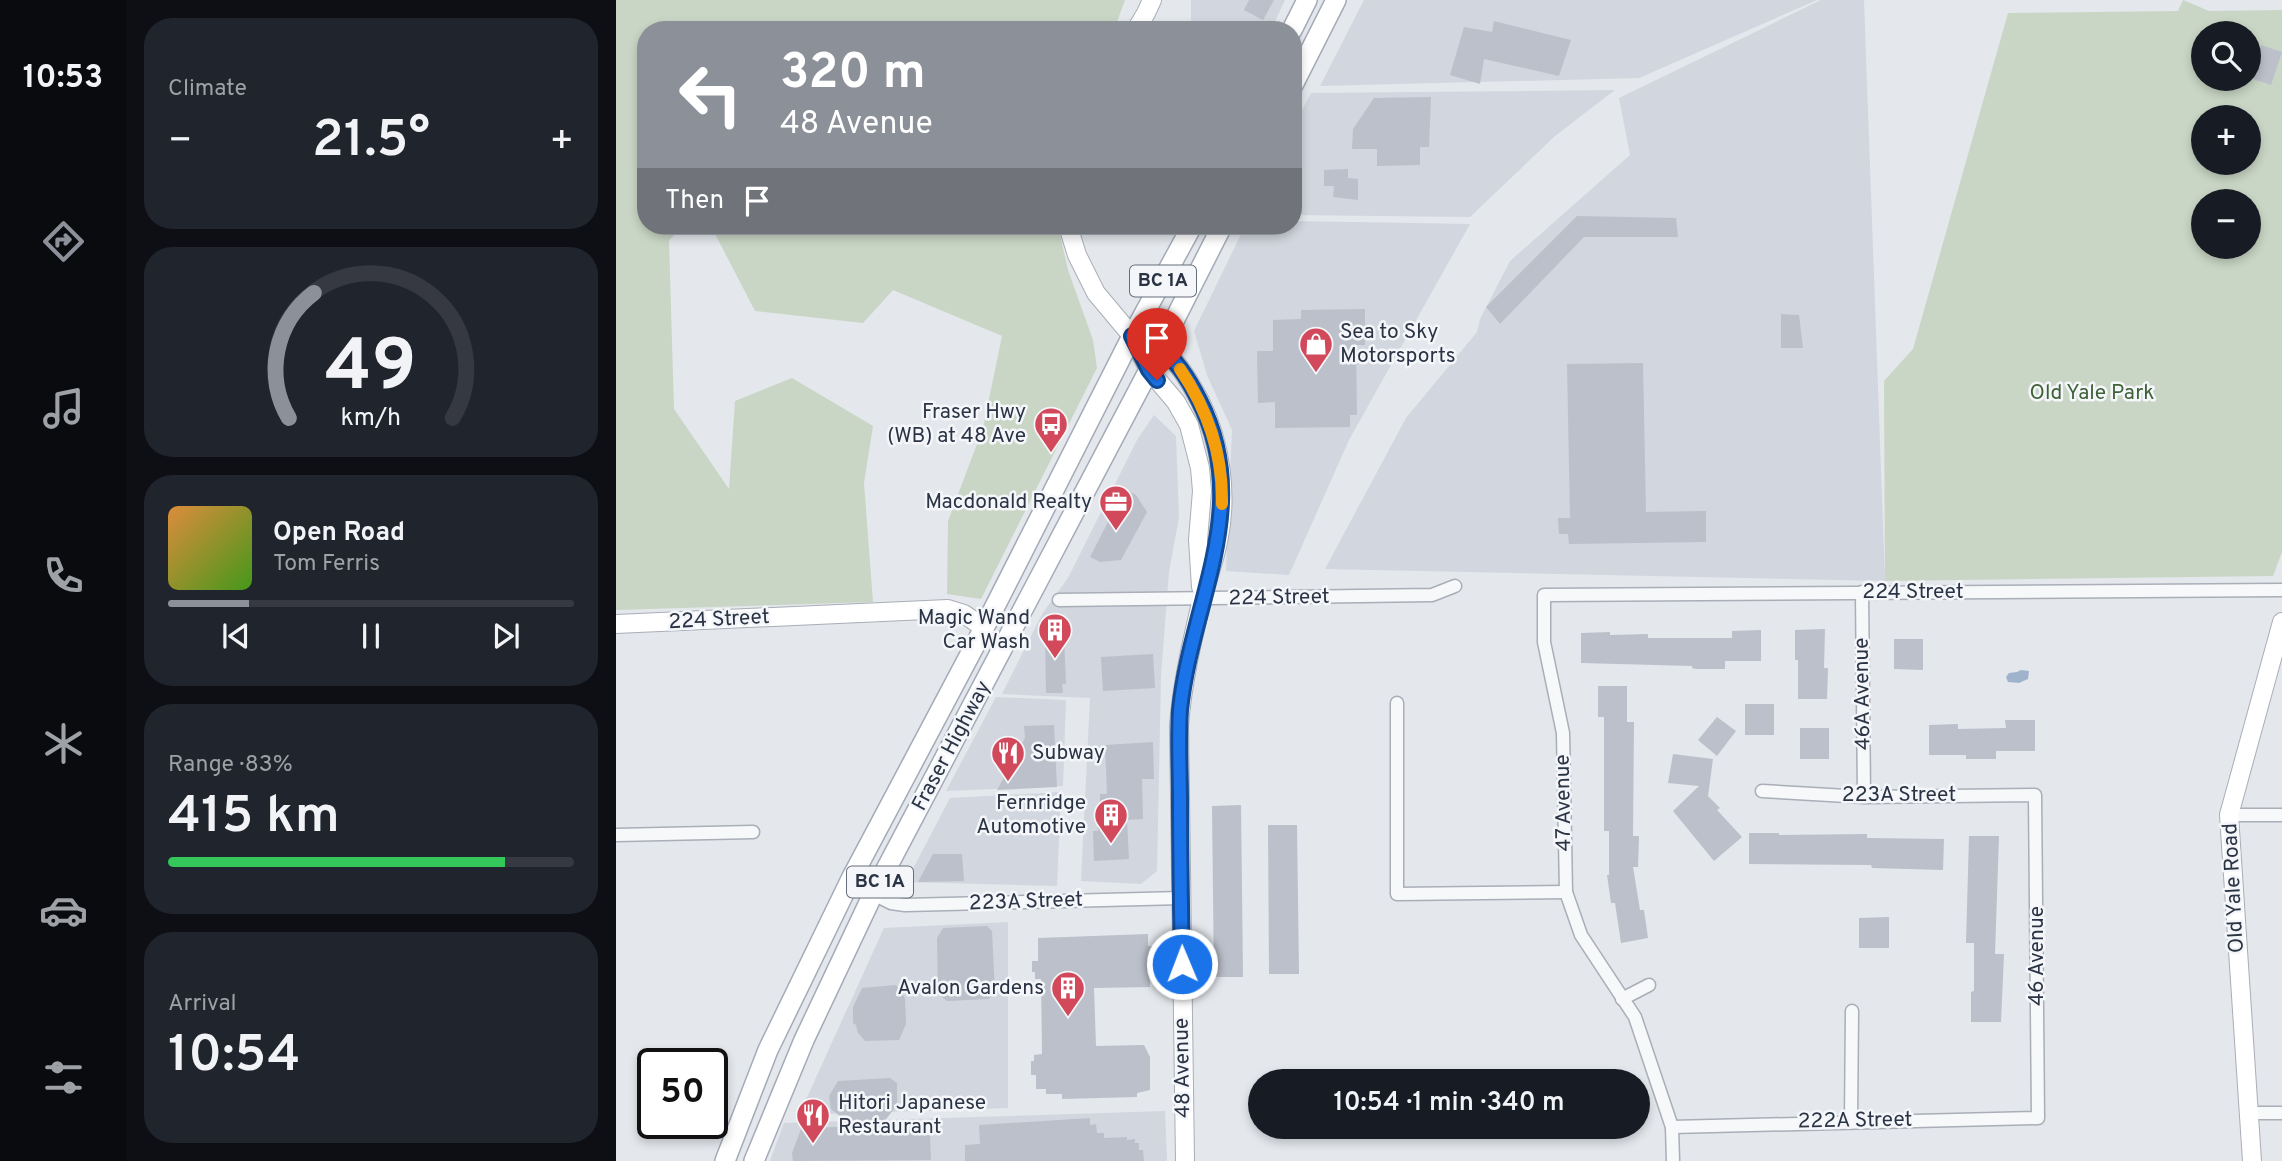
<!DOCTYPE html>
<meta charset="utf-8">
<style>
:root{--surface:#171b24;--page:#20242c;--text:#f1f3f6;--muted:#9ea1a6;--line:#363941;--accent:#8c9099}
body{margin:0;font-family:Overpass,sans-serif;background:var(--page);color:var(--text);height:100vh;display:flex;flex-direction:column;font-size:26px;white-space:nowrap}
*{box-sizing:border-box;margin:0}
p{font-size:23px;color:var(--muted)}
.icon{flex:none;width:38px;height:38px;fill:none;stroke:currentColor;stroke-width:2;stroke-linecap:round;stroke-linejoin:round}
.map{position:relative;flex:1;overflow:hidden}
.sheet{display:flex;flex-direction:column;gap:18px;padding:18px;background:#0d0f14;width:490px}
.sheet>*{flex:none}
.top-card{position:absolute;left:21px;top:21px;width:665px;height:214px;border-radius:28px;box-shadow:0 4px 10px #0003;background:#8c9099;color:#fff;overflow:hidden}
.tools{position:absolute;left:1575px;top:21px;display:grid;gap:14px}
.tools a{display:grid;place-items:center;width:70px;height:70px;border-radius:50%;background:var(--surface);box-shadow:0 4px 10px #0003;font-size:35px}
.speed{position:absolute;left:21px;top:1048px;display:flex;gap:14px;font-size:35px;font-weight:700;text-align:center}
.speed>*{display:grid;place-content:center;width:91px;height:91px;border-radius:50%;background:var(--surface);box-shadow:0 4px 10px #0003;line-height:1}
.speed .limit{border:4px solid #111;border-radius:10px;background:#fff;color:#111}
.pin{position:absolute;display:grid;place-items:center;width:60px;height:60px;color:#fff;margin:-72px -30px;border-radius:50% 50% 50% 0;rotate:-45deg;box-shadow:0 0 7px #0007}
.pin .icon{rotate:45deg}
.me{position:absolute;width:77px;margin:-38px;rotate:359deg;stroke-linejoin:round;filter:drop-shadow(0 0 5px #0008)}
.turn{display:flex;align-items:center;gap:24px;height:147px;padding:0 28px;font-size:32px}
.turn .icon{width:91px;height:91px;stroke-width:2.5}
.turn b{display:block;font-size:49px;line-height:60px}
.then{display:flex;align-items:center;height:66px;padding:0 28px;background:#0003;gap:14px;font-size:26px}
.big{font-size:52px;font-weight:600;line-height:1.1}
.sheet .tile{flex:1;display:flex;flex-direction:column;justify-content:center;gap:10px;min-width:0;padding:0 24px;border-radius:28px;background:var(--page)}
.sheet .dial{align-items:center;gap:0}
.dial svg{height:182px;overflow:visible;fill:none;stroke:var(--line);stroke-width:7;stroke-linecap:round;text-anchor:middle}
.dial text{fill:var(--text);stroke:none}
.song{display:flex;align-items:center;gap:21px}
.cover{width:84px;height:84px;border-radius:10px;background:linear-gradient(135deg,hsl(30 70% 55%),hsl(100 70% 35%))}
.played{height:7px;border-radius:4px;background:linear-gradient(90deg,var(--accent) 20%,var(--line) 20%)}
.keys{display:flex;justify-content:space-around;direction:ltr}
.heat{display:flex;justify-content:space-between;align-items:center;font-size:38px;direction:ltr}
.charge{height:10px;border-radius:5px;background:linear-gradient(90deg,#34c759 83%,var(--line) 0)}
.trip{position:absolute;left:632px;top:1069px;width:402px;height:70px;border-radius:35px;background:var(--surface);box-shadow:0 4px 10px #0003;font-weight:600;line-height:70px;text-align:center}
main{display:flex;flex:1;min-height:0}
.tab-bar{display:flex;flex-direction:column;width:126px;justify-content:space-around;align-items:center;background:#090b0e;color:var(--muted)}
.tab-bar .icon{width:49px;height:49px}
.tab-bar .selected{color:var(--accent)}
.tab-bar b{font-size:32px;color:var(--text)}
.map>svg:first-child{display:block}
.built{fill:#d2d6de}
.green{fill:#c9d6c5;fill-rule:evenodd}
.water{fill:#9fb4cc}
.building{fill:#bbc0ca}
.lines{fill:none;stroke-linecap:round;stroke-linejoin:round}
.street-casing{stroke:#a9aeb7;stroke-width:15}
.secondary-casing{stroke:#a9aeb7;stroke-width:20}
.primary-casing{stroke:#a3abb8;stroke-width:22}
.street{stroke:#f7f8fa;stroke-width:12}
.secondary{stroke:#fff;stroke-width:18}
.primary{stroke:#fff;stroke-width:19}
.route-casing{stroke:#114b97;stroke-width:18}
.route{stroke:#1a73e8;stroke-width:12}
.slow{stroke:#f59e0b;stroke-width:12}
.labels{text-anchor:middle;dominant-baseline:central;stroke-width:5;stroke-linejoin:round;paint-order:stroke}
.shield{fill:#f4f6f9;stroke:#676e7b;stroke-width:2}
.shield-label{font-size:19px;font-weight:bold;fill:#2b3445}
.poi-label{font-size:21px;fill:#2b3445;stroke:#f4f6f9;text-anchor:end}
.park-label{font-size:21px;fill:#3f6138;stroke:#f4f6f9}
.street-label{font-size:21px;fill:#2b3445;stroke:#f4f6f9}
</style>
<main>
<nav class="tab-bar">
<b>10:53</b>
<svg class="icon selected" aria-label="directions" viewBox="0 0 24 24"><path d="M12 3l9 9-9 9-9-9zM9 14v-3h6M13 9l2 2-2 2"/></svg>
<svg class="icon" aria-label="music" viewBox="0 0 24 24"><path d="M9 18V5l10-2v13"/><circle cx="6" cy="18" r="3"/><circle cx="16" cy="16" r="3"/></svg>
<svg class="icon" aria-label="phone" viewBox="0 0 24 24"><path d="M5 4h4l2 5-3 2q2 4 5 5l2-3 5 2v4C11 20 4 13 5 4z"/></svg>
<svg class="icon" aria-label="climate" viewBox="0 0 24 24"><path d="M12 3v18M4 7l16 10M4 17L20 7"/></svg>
<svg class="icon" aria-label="car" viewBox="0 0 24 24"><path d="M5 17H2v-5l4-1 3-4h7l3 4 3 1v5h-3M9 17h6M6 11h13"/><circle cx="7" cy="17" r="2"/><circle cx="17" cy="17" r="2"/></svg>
<svg class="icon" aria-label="filters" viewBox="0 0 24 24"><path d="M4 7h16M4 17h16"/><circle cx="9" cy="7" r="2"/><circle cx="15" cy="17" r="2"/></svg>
</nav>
<section class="sheet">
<div class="tile"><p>Climate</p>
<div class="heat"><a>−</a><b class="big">21.5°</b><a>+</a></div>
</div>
<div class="tile dial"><svg viewBox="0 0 100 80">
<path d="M14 69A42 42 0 1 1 86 69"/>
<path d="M14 69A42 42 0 0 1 25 14" stroke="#8c9099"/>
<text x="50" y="56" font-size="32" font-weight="700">49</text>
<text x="50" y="72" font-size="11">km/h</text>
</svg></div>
<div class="tile">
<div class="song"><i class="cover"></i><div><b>Open Road</b><p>Tom Ferris</p></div></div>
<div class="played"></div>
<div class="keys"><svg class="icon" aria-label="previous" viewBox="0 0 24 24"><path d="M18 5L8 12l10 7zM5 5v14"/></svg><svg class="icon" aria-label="pause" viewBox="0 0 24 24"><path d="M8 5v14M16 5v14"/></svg><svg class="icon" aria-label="next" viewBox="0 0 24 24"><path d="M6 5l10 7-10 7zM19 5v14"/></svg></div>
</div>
<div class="tile"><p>Range · 83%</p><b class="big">415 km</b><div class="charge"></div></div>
<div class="tile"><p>Arrival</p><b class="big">10:54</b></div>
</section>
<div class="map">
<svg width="1666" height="1161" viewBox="0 0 1666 1161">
<rect width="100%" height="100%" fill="#e4e7ec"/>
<g class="built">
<polygon points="575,0 669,0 655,30 575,30"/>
<polygon points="748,0 1201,0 1023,78 704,86"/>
<polygon points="1205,0 1248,0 1269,581 709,569 790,418 861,332 864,319 894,261 1014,155 1003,98"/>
<polygon points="999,90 939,136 854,217 677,215 677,127 695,93"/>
<polygon points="677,221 854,224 733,440 673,575 610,571 616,430 591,375 578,331 629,226 677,226"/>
<polygon points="538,415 560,436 563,517 553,572 545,676 541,871 525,884 465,881 474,698 386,694 426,614 452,578 521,440"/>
<polygon points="380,697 450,700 447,786 330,791"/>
<polygon points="445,792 441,886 290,882 334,798"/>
<polygon points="392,922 392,1108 183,1115 268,928"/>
<polygon points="549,1111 551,1161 154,1161 168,1123"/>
</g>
<g class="green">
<polygon points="0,0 509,0 498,30 30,30 30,226 68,226 53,240 58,409 113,489 119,401 176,378 257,426 248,483 257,602 0,610"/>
<path d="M1567,0L1593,11L1666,10V552L1657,576L1269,581L1268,381L1297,349L1392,13L1562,11ZM1587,33H1633V79H1587ZM1587,117H1633V163H1587ZM1587,201H1633V247H1587Z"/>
<polygon points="95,226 442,226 452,270 477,340 481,368 365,599 331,594 332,521 367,428 386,336 277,290 247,323 139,311"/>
</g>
<polygon class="water" points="1405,670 1413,671 1412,679 1403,683 1392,682 1390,677 1393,673 1401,672"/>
<g class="building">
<polygon points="633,0 658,0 647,20 628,10"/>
<polygon points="878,21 955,40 943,76 868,59 864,84 834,75 848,27 876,32"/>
<polygon points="1645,45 1666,52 1655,85 1634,78"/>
<polygon points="815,97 813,147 804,147 804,165 761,166 761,149 736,149 737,129 758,98"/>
<polygon points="732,169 732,178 742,179 742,200 717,197 718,186 708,186 708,170"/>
<polygon points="961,216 1060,218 1062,237 968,237 884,324 870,307"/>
<polygon points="749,309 749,345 740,345 741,415 734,415 734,427 659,428 659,402 642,403 641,351 657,351 657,320 685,319 685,310"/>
<polygon points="1165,314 1183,315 1187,348 1165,348"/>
<polygon points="1027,363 1030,512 1090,511 1090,542 953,544 952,534 943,534 942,518 954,518 951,364"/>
<polygon points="509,489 520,495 531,512 505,560 484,562 474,557"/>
<polygon points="1209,629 1208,668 1212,668 1211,699 1182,699 1182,660 1179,660 1179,630"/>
<polygon points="1145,630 1145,661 1109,661 1109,669 1080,669 1076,668 1076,666 965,663 965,633 994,632 994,635 1032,634 1032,638 1116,638 1116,631"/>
<polygon points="448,635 450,684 446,684 447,693 430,693 429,636"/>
<polygon points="1278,639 1307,639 1307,670 1278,669"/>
<polygon points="537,654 539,688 487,691 485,657"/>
<polygon points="982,686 1011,686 1011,722 1018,722 1017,836 1023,836 1022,867 1017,867 1024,910 1028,910 1032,938 1005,943 999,903 995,903 991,875 993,875 993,831 988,831 988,717 982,717"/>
<rect x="1129" y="704" width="29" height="31"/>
<polygon points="1101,717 1120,731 1101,756 1082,740"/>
<polygon points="1389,720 1419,720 1419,751 1380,751 1380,759 1350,759 1350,755 1313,755 1313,725 1342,724 1342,729 1390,728"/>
<polygon points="438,725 441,787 381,790 409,738 408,726"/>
<rect x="1184" y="728" width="29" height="31"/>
<polygon points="537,742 538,779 526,779 527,819 511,820 513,859 478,861 477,831 482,831 481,805 484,805 484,794 491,794 489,745"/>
<polygon points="1057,754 1097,759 1092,796 1104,808 1101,810 1126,837 1098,861 1057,811 1083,786 1052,783"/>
<polygon points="625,805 627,977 598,977 596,806"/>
<polygon points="652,825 681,825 683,974 653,974"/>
<polygon points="1133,833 1163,833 1163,835 1251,834 1251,838 1328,839 1327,870 1256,868 1255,865 1133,864"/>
<polygon points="1353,836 1383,836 1379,954 1388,954 1385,1022 1355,1022 1355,992 1358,991 1358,943 1350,943"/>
<polygon points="317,854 346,854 348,881 302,882"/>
<polygon points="1273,917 1273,948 1243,948 1243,918"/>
<polygon points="371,926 376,931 379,992 373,999 331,1001 322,994 321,938 327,928"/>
<polygon points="532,934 532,946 537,946 538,976 534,976 534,987 478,988 480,1046 528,1045 534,1057 534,1090 521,1093 521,1097 446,1099 446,1094 430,1094 430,1089 420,1089 420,1075 415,1075 415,1061 418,1061 418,1055 426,1054 425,979 419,979 419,972 416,972 416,961 422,961 422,938"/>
<polygon points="280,985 289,998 290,1024 283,1040 249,1041 242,1033 240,1025 237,1023 237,1007 246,988"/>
<polygon points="274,1078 281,1083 281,1105 261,1131 307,1129 307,1135 314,1135 315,1160 177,1161 176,1153 185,1129 236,1126 215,1109 213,1096 222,1081"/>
<polygon points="474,1118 474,1125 480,1124 481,1133 488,1133 488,1138 511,1137 511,1140 519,1139 519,1143 523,1143 523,1150 527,1150 528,1161 349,1161 349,1145 364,1144 363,1125"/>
</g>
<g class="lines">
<g class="street-casing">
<g id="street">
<polyline points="1246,592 1248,797"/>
<polyline points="443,600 816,595 839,586"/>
<polyline points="781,703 781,894 950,892"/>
<polyline points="1613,815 1666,815"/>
<polyline points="0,835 137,832"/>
<polyline points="257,894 275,903 289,905 565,898"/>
<polyline points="1006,999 1033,985"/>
<polyline points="1632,1113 1666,1113"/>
<polyline points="1235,1121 1236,1011"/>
<polyline points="1056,1127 1422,1118 1419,795 1248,797 1146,791"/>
<polyline points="1057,1161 1056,1127 1019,1017 965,935 950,892 947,733 928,642 928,595 1666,590"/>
</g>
</g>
<g class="secondary-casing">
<g id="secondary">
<polyline points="520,30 530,13 536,0"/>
<polyline points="452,226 461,255 480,293 516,336 533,370 560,402 573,425 584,468 586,491 582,540 585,587"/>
<path d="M516,336C526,340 538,343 546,350C563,362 574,383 584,401C605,443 612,496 602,542C598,562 591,580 586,599C576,641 566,684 563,726L569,1161"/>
<polyline points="0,624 332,609 348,614 368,628"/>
<polyline points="1636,1161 1613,815 1666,622"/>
</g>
</g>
<g class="primary-casing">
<g id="primary">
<polyline points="676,30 691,0"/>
<polyline points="677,85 720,0"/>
<polyline points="109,1161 152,1050 235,879 368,628 516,336 576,226"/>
<polyline points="138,1161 188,1040 257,894 533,370 606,226"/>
</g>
</g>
<use href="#street" class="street"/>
<use href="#secondary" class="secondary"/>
<use href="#primary" class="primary"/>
</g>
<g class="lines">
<g class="route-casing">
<path id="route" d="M541,380L533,370L516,336C526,340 537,343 545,349C562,361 574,382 583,400C638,507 575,602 564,710C562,739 564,770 564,800C564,855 565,909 566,964"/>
</g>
<use href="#route" class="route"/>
<path class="slow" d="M564,369C592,410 607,454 606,504"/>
</g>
<defs>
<g id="shop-pin" transform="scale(1.75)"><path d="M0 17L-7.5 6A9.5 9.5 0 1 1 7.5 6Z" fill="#d1495b" stroke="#f4f6f9"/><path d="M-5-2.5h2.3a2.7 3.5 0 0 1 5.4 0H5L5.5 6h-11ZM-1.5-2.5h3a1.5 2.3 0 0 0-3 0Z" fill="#fff"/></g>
<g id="bus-pin" transform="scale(1.75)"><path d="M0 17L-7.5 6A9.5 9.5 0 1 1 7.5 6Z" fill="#d1495b" stroke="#f4f6f9"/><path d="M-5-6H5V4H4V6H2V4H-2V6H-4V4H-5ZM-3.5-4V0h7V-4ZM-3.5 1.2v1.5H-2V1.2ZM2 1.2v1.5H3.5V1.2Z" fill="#fff"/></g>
<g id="office-pin" transform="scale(1.75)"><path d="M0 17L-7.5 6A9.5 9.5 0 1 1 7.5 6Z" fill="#d1495b" stroke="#f4f6f9"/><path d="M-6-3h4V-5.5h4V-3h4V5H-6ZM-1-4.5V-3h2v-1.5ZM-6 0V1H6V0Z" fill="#fff"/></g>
<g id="building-pin" transform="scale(1.75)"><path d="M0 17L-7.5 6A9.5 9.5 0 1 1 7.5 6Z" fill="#d1495b" stroke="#f4f6f9"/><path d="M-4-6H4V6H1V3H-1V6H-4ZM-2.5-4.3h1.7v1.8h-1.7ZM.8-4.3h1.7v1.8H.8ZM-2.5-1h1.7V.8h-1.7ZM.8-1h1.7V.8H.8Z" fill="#fff"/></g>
<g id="restaurant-pin" transform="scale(1.75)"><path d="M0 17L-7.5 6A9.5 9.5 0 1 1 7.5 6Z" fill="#d1495b" stroke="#f4f6f9"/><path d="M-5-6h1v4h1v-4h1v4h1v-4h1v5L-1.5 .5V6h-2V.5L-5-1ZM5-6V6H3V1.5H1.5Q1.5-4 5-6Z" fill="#fff"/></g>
</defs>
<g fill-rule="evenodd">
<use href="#shop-pin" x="700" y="344"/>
<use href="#bus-pin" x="435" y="424"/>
<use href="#office-pin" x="500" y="502"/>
<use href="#building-pin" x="439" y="630"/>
<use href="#restaurant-pin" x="392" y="753"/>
<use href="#building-pin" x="495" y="815"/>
<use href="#building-pin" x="452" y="988"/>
<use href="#restaurant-pin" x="197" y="1115"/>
</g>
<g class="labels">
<g class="shield">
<rect x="514" y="265.5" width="66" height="31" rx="5"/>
<rect x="231" y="866.5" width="66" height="31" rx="5"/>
</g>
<g class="shield-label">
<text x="547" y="281">BC 1A</text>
<text x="264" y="882">BC 1A</text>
</g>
<g class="poi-label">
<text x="724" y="332" text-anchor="start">Sea to Sky<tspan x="724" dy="24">Motorsports</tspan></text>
<text x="410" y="412">Fraser Hwy<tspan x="410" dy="24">(WB) at 48 Ave</tspan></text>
<text x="476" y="502">Macdonald Realty</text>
<text x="414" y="618">Magic Wand<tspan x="414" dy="24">Car Wash</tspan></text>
<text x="416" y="753" text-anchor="start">Subway</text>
<text x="470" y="803">Fernridge<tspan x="470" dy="24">Automotive</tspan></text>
<text x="428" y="988">Avalon Gardens</text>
<text x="222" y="1103" text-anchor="start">Hitori Japanese<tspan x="222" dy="24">Restaurant</tspan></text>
</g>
<g class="park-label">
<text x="1476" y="393">Old Yale Park</text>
</g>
<g class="street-label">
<text x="1297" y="592">224 Street</text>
<text transform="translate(663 598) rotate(-1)">224 Street</text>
<text transform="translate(103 620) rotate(-3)">224 Street</text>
<text transform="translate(1247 694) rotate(-91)">46A Avenue</text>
<text transform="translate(336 746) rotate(-62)">Fraser Highway</text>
<text x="1283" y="795">223A Street</text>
<text transform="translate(948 803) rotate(-91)">47 Avenue</text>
<text transform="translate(1618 888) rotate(-93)">Old Yale Road</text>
<text transform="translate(410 902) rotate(-2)">223A Street</text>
<text transform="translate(1421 956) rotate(-90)">46 Avenue</text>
<text transform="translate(567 1068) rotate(-91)">48 Avenue</text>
<text transform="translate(1239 1121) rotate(-1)">222A Street</text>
</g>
</g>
</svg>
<div class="tools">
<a><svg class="icon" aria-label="search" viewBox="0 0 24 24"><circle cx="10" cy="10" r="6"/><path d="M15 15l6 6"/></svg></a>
<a>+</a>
<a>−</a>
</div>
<div class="speed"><div class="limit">50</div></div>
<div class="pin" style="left:541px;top:380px;background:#d93025"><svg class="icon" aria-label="arrive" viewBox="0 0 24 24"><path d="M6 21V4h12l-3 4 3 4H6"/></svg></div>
<svg class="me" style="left:566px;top:964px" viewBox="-20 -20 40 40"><circle r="17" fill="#1a73e8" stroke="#fff" stroke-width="3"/><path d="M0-11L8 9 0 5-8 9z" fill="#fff"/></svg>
<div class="trip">10:54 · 1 min · 340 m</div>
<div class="top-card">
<div class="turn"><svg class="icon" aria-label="left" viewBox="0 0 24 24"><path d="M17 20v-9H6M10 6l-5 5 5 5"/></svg><div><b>320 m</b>48 Avenue</div></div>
<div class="then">Then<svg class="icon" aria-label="arrive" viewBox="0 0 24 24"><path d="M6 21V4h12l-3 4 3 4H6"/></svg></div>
</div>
</div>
</main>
